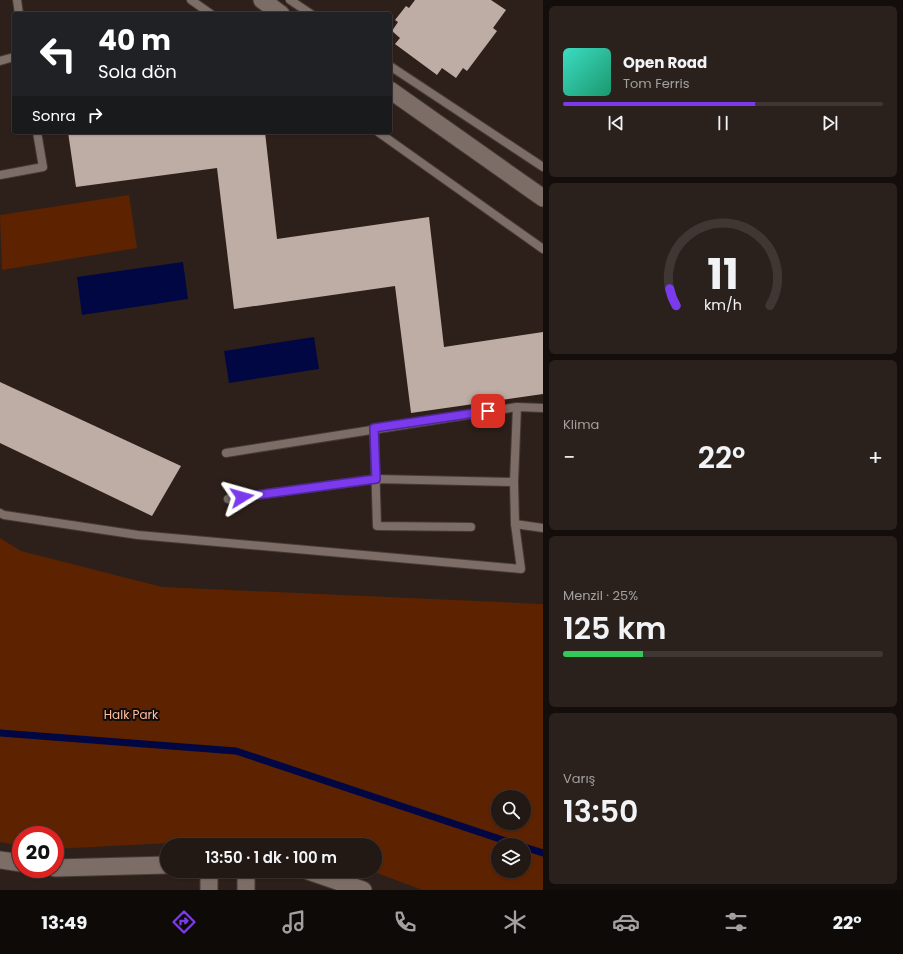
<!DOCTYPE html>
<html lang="tr">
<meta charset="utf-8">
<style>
:root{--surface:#221814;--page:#2a211d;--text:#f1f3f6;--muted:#a2a0a0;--line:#3f3734;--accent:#7c3aed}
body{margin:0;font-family:Poppins,sans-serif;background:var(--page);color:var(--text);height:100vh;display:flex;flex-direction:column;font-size:15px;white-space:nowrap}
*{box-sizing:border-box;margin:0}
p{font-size:13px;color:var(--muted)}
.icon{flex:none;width:22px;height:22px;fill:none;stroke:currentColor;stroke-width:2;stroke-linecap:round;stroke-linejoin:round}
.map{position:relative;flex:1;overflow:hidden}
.side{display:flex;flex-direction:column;gap:6px;padding:6px;background:#130d0b;width:360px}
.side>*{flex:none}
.banner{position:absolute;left:12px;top:12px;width:380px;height:122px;border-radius:4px;box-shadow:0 1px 3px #0004,0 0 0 1px var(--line);background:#202124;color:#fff;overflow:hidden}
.tools{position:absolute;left:491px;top:790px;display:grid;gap:8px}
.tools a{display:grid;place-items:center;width:40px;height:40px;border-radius:50%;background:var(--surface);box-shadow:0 1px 3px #0004,0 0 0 1px var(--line);font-size:20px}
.speed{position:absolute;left:12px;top:826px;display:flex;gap:8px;font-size:20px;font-weight:700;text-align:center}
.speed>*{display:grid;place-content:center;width:52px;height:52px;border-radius:50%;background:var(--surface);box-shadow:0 1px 3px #0004,0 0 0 1px var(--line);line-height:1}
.speed .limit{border:6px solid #d22;background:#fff;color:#111}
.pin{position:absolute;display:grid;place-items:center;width:34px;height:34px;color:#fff;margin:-17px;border-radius:8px;box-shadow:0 2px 6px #0006}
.me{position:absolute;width:44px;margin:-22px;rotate:82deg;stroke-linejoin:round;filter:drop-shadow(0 0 3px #0008)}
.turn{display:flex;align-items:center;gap:14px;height:84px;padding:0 20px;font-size:18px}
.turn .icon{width:52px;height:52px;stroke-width:2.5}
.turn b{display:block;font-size:28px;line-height:34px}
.then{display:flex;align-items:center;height:38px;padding:0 20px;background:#0003;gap:8px;font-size:15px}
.big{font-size:30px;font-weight:600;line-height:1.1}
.side .tile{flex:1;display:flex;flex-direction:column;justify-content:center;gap:6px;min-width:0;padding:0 14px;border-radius:6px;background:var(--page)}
.side .dial{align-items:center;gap:0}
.dial svg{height:104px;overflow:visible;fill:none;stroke:var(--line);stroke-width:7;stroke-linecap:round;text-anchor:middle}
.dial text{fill:var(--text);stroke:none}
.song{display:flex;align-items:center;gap:12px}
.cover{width:48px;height:48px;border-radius:6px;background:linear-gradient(135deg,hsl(170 70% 55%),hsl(160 70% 35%))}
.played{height:4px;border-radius:2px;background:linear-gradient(90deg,var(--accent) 60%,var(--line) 60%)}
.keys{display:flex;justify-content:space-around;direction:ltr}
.heat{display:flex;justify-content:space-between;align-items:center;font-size:22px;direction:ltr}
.charge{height:6px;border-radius:3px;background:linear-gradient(90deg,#34c759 25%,var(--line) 0)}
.trip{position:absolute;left:160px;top:838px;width:222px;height:40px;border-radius:20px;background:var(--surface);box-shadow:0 1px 3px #0004,0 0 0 1px var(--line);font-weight:600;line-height:40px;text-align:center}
.tab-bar{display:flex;height:64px;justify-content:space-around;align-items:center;background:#0e0a08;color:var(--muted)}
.tab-bar .icon{width:28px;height:28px}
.tab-bar .on{color:var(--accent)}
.tab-bar b{font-size:18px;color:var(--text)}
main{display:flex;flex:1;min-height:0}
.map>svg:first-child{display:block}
.green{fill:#5d2200;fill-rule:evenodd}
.water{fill:#000742}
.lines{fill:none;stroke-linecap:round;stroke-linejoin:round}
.stream{stroke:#000742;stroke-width:7}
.building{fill:#beada5}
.service-casing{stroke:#453b36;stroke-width:10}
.minor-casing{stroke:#453b36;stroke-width:19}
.service{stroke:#7c6d66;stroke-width:8}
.minor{stroke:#7c6d66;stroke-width:17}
.route-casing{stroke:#51269a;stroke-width:10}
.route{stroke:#7c3aed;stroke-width:7}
.labels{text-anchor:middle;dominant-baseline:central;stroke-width:4;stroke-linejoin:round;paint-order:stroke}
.park-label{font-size:12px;fill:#febea1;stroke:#110b09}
</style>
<main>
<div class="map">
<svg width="543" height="890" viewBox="0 0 543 890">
<rect width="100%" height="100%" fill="#2d201a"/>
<g class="green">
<polygon points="129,195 137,248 2,270 0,215"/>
<path d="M0,538L21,551L162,587L543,604V890H422L372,871H375V845H304L283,837L55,849V835H21V846L0,842ZM498,797H524V823H498ZM498,845H524V871H498Z"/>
</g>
<g class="water">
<polygon points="183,262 188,299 82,315 77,277"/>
<polygon points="314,337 319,369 229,383 224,351"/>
</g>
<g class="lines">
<g class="stream">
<polyline points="0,733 236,751 518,845"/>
<polyline points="524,847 543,853"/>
</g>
</g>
<g class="building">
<polygon points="415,0 491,0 506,10 493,28 497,31 467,71 463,68 456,78 442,68 437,75 395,44 400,38 392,31 398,22 395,20 406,6 409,8"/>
<polygon points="68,132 265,132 277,239 429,217 444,347 543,332 543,394 411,413 395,286 234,309 217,168 76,187"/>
<polygon points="0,382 181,466 152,516 0,443"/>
</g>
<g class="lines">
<g class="service-casing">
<g id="service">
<polyline points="17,0 19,14"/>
<polyline points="191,0 211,14"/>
<polyline points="290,0 311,14"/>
<polyline points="0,61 14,57"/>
<polyline points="390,66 543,167"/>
<polyline points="378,132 543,249"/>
<polyline points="0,175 43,167 37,132"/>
<polyline points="374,428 377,526 471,527"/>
<polyline points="226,453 517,407"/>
<polyline points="228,499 376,479 514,482"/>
<polyline points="0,513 4,515 138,535 521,569 515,524 514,482 517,407 543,408"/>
<polyline points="515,524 543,528"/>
</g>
</g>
<g class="minor-casing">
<g id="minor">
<polyline points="262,0 281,14"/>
<polyline points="390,90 543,198"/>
<polyline points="0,860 21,863"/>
<polyline points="55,868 167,865"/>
<polyline points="308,871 363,890"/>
<polyline points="209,890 209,871"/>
<polyline points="246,890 246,871"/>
</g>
</g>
<use href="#service" class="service"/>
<use href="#minor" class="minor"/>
</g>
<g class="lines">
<g class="route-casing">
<polyline id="route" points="242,497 376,479 374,428 488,411"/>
</g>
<use href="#route" class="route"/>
</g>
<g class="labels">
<g class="park-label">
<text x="131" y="714">Halk Park</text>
</g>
</g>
</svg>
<div class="tools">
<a><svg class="icon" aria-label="search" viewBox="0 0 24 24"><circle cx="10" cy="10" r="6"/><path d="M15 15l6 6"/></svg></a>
<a><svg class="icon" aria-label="layers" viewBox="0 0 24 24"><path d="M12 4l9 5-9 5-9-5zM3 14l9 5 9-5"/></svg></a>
</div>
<div class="speed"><div class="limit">20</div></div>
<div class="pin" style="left:488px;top:411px;background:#d93025"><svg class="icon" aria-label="arrive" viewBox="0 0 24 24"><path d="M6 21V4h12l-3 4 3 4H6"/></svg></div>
<svg class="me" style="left:242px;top:497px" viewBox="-20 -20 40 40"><path d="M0-17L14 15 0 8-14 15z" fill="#7c3aed" stroke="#fff" stroke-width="4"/></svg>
<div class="trip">13:50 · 1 dk · 100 m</div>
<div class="banner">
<div class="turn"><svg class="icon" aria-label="left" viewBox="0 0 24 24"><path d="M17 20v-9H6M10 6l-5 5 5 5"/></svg><div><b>40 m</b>Sola dön</div></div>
<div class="then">Sonra<svg class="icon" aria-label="right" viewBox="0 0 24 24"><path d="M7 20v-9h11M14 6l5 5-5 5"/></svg></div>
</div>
</div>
<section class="side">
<div class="tile">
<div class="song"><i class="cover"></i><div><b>Open Road</b><p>Tom Ferris</p></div></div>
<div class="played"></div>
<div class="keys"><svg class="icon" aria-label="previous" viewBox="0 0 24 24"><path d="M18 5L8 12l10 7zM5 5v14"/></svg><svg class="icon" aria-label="pause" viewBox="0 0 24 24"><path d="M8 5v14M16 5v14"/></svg><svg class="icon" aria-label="next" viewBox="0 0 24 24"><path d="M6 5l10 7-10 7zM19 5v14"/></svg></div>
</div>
<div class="tile dial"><svg viewBox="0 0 100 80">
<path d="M14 69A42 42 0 1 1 86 69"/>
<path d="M14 69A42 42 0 0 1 9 56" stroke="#7c3aed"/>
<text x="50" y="56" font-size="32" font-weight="700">11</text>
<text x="50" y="72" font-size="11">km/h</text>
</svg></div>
<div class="tile"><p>Klima</p>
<div class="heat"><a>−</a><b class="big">22°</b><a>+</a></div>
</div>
<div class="tile"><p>Menzil · 25%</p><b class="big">125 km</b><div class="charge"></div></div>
<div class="tile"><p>Varış</p><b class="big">13:50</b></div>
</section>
</main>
<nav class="tab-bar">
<b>13:49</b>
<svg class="icon on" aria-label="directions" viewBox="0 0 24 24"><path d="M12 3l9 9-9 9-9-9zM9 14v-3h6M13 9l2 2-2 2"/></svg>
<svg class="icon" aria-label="music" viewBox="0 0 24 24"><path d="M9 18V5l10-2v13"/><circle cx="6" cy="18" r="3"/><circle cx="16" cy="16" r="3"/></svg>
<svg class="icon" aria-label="phone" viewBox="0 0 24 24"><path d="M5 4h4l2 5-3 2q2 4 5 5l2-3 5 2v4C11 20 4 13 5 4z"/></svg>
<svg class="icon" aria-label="climate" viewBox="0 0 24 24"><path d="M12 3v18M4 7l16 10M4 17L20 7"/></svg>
<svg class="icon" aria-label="car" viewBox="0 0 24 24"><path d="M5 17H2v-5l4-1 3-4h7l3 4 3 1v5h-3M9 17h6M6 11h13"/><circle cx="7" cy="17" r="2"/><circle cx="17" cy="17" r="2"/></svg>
<svg class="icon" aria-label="filters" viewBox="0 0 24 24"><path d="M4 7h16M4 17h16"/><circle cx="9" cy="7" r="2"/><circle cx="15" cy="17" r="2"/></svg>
<b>22°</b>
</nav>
